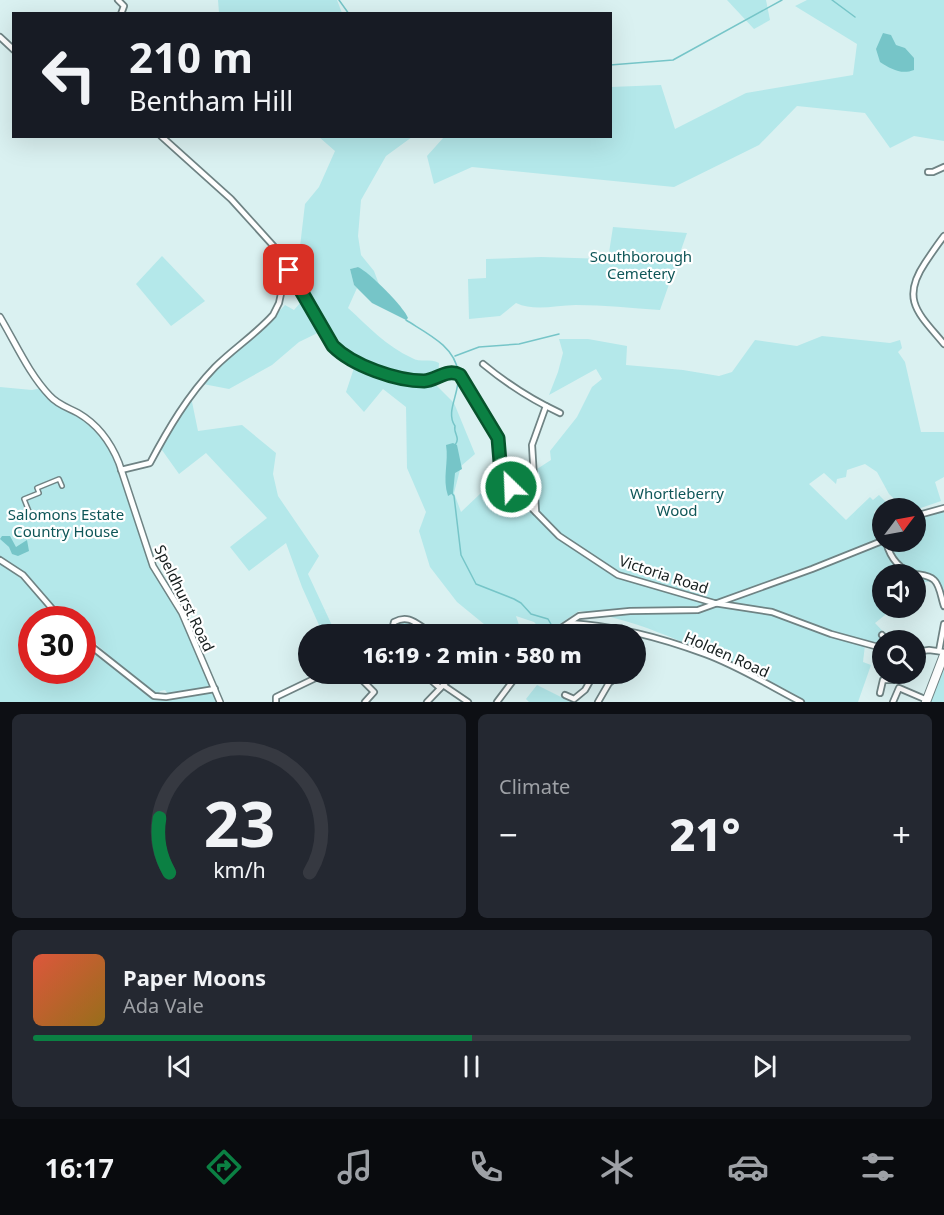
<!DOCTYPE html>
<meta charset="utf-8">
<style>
:root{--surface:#171b24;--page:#242831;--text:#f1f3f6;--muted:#9ea1a6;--line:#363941;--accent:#0b8043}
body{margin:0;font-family:"Noto Sans",sans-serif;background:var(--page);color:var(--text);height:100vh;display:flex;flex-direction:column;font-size:22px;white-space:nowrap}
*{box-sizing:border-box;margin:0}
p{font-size:20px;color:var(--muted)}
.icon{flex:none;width:33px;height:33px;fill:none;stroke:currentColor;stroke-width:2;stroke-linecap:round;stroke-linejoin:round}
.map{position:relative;height:702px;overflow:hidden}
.drawer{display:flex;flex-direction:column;gap:12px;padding:12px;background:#0d0f14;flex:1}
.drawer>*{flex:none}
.hud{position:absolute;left:12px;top:12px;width:600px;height:126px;border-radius:0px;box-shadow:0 6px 24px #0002;background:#171b24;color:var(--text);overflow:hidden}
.needle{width:39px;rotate:58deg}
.buttons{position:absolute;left:872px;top:498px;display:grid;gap:12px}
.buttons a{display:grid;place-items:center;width:54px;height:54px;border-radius:50%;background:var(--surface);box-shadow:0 6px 24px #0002;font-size:30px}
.speed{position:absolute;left:18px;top:606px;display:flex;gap:12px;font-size:30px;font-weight:700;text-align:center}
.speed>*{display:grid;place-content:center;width:78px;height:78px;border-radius:50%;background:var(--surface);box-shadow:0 6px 24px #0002;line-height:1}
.speed .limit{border:9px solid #d22;background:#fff;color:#111}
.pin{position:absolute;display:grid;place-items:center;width:51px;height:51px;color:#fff;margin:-26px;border-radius:12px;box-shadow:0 3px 9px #0006}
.me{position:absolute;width:66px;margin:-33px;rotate:336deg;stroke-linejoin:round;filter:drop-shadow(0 0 4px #0008)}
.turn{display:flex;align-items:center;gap:21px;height:126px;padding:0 18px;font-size:27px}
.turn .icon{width:78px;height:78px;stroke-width:2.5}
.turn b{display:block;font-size:42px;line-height:51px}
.big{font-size:45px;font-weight:800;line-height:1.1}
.drawer .tile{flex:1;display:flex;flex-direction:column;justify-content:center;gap:9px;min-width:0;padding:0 21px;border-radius:9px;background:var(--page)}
.drawer .dial{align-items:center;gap:0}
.dial svg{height:156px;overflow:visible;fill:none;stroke:var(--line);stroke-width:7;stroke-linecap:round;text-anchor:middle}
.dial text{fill:var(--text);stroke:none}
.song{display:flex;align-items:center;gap:18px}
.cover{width:72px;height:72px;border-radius:9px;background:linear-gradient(135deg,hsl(10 70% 55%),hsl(40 70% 35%))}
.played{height:6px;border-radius:3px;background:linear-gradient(90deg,var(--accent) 50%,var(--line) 50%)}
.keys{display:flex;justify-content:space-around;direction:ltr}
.heat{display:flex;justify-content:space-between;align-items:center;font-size:33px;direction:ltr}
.drawer .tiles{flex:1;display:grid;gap:12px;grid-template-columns:1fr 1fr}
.tile:last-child{grid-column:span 2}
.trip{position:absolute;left:298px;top:624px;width:348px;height:60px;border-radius:30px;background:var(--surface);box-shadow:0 6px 24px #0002;font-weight:800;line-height:60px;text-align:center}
.menu{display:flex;height:96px;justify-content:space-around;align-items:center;background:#090b0e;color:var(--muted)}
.menu .icon{width:42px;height:42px}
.menu .active{color:var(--accent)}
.menu b{font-size:27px;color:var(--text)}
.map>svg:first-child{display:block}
.green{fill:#b4e8ea}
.water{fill:#76c5c8}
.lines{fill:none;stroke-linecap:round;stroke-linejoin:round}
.stream{stroke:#76c5c8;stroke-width:1.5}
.pedestrian-casing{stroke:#6f8384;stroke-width:6}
.minor-casing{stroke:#6f8384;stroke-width:8}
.tertiary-casing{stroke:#6f8384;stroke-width:8}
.trunk-casing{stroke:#6f8384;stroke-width:10}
.pedestrian{stroke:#fff;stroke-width:3}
.minor{stroke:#fff;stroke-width:4.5}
.tertiary{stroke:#fff;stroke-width:5}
.trunk{stroke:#fff;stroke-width:8}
.route-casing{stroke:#07532c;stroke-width:15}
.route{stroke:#0b8043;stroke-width:10}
.labels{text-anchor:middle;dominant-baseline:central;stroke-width:4.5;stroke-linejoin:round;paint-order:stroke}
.park-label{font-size:15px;fill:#0f5658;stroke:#fff}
.street-label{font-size:15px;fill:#151d1d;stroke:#fff}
</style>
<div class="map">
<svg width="944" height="702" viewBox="0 0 944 702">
<rect width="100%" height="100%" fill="#daf1f1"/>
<g class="green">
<polygon points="218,0 337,0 342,13 219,13"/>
<polygon points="727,0 766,0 770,20 754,29"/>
<polygon points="807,0 944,0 944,141 914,136 890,148 865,113 797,106 759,145 674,187 472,167 434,184 427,156 444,137 610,136 611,87 661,85 675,129 746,93 853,75 857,44 795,6"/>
<path d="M319,137H412L386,156L361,200L358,236L361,255L374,271L380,287L358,267L350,269L354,285L357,288L348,308C369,327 386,346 412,358C420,363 430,358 439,363L438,377L433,382L454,403L475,454L461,466L454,493L461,512L480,494L499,487L539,517L537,469L551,460L550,451L577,417L592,387L602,379L596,369L549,395L558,372L563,353L559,339H588L627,346L626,365L683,370L719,376L732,372L755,340L797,346L822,336L890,343L900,340L902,348L898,352L905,362L921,432H944V477L935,482L941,501L915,510V508H904L889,494L877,472L865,464L847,470L846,477L837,479L836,484L824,473L809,484L846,520L870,497L873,500L879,495L892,508L880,507L874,512L882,522V538L870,542L876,548L883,542H915V517L944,509V602L935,581L915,583V574H882V608H894L875,623L891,640H882V648L826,632V636L865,645L863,662L871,665L858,702H801L749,667L746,654L731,664C683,642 633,618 579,611L545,634L534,622L516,616L522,634L490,629L457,602L430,567L419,531L426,512L407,468L406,407L383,389L364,412L346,392L355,365L330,327L299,342L272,365L229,389L203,384L236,347L261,330L285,305L294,310L307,295L289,267L299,255L305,204L319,187L335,151Z"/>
<path d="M613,227L687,233L660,310C632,308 604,305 576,305C556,305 535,312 516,303L500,316L469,319L468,279L486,278V259L541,257L608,259Z"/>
<polygon points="162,256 205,301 171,326 136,284"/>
<polygon points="0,387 32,390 41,388 85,420 97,432 111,450 150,563 176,608 202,665 209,686 173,695 168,694 165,690 160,691 158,695 153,695 83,632 82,620 69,619 15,571 8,567 65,619 32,620 32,670 82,670 83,635 153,698 207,692 213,694 218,702 0,702"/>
<polygon points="191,397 198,431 242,425 276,453 273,474 278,496 319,556 308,574 336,634 323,634 302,587 286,543 249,571 230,547 267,518 206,453 179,474 157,443"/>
<polygon points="405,617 426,630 425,634 391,634 394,622"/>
<polygon points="944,667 944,702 931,702"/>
<polygon points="537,685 561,697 565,695 574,700 572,702 529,702 526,699"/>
</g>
<g class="water">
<path d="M883,33L891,35L896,45L905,48L914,58V70C901,75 891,69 880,62L876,49Z"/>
<path d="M358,267C369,272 404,307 408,318L406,320L372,303L354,285L350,269Z"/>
<path d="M453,443L457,445L462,469L455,473L453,493L448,496C442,478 449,462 446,445Z"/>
<polygon points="2,536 10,536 16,547 27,540 29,551 18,556 12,554 9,547 0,539"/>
<polygon points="574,626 600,629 605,634 563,634 566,630"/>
</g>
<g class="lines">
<g class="stream">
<polyline points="339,0 349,14"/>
<polyline points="832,0 855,17"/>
<polyline points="610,65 673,60 782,0"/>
<path d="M406,320C426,333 455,346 458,372"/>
<polyline points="455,356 479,347 519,344 559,334"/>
<path d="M455,445C461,438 453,433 455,426C445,412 460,393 458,376"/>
<polyline points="451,492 454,496 461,555 476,584 514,599 521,603 531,614 548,619 552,626"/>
</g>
<g class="pedestrian-casing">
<polyline id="pedestrian" points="32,519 24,499 39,493 37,488 59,479 62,486"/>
</g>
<g class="minor-casing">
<g id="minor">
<polyline points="118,0 124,6 121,14"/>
<polyline points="0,37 14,50"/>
<path d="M161,136L231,199L278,251L333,346C353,366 397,381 424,381C438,380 447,368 460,375L498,438L501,474L511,487L559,536L618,575L714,603L772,612L831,634L882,648"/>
<polyline points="928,172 933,172 944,167"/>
<path d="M944,236C937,245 931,254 925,263C900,300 919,314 944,344"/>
<path d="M483,364C506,383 532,400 560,413"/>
<path d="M121,470L150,463C168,429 188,395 215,367C233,349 256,334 273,315L279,303L282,289L278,251"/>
<polyline points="536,512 532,445 546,406"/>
<polyline points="915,516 944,508"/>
<path d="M886,542C890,557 899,570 916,574C922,575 929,575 934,580C940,585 941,598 944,606"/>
<polyline points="0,560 23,575 62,620"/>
<path d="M570,623C616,626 662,638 705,654C738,666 770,686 801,702"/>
<path d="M391,634L394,622C410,613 418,626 432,633"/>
<polyline points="552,634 579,616 630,611 698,610 812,569 882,541"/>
<polyline points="882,635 887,640"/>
<polyline points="82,639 154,696 166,697 215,689"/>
<polyline points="939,651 944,624"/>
<polyline points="915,652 929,650 944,652"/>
<polyline points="356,674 374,692 365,702"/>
<polyline points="424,674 440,688"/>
<polyline points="443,685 468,702"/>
<polyline points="880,693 883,680 893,680 894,674"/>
<polyline points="565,695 574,699 585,690 594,674"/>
<polyline points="276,702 276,697 324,674"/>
<polyline points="427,702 454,674"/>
<polyline points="497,702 518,674"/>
<polyline points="598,702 609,683 613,680"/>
<polyline points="893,702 899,688 927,700"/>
</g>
</g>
<g class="tertiary-casing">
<path id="tertiary" d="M0,317C16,344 29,374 50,396C58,405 69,408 78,413C97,424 111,443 119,463L153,566L182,613L220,702"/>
</g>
<g class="trunk-casing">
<polyline id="trunk" points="926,702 944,655"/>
</g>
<use href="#pedestrian" class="pedestrian"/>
<use href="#minor" class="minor"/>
<use href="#tertiary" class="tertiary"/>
<use href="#trunk" class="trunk"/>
</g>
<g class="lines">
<g class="route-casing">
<path id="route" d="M289,270L333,346C353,366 397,381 424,381C437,380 447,368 460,375L498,438L501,474L511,487"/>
</g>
<use href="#route" class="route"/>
</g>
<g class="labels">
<g class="park-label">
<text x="641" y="256">Southborough<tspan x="641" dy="17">Cemetery</tspan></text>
<text x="677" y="493">Whortleberry<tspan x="677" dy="17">Wood</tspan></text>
<text x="66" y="514">Salomons Estate<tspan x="66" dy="17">Country House</tspan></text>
</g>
<g class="street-label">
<text transform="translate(664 574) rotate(18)">Victoria Road</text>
<text transform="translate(185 598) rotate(64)">Speldhurst Road</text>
<text transform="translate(727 654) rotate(24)">Holden Road</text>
</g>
</g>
</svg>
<div class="buttons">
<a><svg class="needle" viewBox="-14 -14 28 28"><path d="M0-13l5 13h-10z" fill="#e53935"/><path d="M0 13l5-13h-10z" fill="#9ea1a6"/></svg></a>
<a><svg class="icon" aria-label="sound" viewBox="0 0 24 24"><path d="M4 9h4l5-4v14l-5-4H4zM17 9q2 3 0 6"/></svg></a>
<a><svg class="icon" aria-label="search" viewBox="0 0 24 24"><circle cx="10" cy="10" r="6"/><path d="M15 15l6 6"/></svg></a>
</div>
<div class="speed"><div class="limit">30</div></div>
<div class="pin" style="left:289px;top:270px;background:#d93025"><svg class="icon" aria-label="arrive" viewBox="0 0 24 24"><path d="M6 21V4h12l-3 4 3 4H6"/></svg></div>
<svg class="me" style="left:511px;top:487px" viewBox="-20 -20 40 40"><circle r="17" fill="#0b8043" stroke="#fff" stroke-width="3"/><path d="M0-11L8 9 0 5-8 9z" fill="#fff"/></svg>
<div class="trip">16:19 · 2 min · 580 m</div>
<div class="hud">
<div class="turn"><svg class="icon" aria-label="left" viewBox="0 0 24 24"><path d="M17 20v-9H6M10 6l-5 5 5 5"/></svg><div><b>210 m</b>Bentham Hill</div></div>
</div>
</div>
<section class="drawer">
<div class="tiles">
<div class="tile dial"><svg viewBox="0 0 100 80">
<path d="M14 69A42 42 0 1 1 86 69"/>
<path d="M14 69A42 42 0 0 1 9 41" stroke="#0b8043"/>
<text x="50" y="56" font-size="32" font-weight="700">23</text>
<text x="50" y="72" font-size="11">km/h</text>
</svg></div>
<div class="tile"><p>Climate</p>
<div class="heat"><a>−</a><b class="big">21°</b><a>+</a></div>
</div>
<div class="tile">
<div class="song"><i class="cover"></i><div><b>Paper Moons</b><p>Ada Vale</p></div></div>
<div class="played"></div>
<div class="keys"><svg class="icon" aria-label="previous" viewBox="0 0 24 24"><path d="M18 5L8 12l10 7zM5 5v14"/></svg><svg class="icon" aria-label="pause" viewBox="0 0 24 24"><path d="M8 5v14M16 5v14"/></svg><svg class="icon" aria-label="next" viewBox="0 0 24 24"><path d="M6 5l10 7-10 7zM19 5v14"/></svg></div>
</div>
</div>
</section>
<nav class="menu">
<b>16:17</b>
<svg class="icon active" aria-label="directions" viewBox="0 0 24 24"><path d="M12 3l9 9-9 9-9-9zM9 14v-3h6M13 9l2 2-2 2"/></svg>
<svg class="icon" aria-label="music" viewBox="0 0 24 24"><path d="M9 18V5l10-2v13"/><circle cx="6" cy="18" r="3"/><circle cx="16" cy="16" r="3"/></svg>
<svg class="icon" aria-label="phone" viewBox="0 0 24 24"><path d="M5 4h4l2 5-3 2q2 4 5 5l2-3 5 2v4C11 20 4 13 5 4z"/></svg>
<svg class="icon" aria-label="climate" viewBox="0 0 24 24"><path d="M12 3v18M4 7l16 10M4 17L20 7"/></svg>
<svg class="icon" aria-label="car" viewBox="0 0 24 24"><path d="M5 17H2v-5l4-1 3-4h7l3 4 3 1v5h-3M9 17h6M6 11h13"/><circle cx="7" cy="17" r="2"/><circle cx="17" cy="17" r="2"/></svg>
<svg class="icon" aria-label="filters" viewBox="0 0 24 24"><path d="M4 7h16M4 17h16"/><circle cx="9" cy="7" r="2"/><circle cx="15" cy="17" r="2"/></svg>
</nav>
